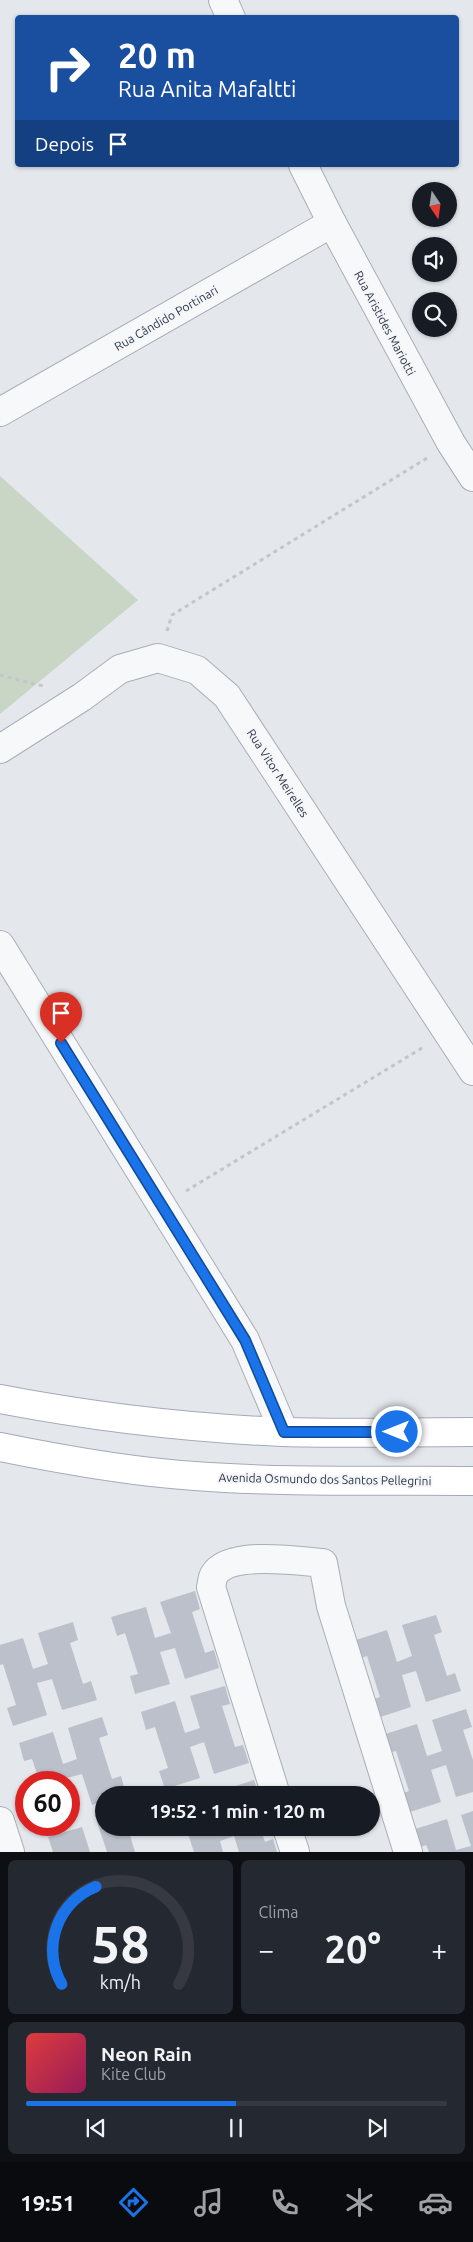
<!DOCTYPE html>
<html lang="pt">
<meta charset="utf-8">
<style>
:root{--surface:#171b24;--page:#242831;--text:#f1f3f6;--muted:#9ea1a6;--line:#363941;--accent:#1a73e8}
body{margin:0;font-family:Ubuntu,sans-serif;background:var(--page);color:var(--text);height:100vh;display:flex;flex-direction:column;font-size:19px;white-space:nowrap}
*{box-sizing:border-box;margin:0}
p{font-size:16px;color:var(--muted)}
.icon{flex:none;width:28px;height:28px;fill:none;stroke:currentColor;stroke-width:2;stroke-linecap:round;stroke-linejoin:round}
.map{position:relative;height:1852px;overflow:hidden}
.sheet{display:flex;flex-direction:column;gap:8px;padding:8px;background:#0d0f14;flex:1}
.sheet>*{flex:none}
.banner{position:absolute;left:15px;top:15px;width:444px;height:152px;border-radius:5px;box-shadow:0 1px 4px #0004;background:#1a4fa0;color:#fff;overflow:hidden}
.needle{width:32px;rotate:167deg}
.fabs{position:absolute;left:412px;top:182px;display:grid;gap:10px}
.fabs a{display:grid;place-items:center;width:45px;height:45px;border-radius:50%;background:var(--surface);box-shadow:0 1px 4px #0004;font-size:25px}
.speed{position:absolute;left:15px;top:1771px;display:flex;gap:10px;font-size:25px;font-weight:700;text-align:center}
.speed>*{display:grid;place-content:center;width:65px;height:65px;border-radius:50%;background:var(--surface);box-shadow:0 1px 4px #0004;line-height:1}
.speed .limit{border:8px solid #d22;background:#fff;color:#111}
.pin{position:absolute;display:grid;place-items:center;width:42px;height:42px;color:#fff;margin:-51px -21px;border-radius:50% 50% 50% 0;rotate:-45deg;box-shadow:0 0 5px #0007}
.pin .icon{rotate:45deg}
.me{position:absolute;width:55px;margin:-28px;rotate:270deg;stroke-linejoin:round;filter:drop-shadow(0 0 4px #0008)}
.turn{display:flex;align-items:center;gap:18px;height:105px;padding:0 20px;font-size:22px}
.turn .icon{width:65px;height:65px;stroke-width:2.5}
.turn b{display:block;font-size:35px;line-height:42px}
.then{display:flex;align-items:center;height:48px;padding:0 20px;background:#0003;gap:10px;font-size:19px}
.big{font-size:38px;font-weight:700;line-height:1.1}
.sheet .card{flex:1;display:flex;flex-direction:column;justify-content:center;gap:8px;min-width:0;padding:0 18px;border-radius:8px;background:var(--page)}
.sheet .dial{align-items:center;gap:0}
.dial svg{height:130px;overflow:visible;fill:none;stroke:var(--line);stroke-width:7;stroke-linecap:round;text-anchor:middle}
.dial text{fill:var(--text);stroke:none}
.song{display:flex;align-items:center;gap:15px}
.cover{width:60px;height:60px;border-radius:8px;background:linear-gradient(135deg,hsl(0 70% 55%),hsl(330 70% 35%))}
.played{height:5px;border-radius:2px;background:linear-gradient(90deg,var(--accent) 50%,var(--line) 50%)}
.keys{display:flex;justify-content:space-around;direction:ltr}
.heat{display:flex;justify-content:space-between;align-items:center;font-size:28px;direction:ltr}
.sheet .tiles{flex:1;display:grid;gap:8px;grid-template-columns:1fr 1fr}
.card:last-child{grid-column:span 2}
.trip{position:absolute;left:95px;top:1786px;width:285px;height:50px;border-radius:25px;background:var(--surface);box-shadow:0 1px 4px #0004;font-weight:700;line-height:50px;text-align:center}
.tab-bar{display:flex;height:80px;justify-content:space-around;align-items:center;background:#090b0e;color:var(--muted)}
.tab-bar .icon{width:35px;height:35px}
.tab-bar .current{color:var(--accent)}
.tab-bar b{font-size:22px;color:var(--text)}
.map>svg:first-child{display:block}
.green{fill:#c9d6c5}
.building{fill:#bbc0ca}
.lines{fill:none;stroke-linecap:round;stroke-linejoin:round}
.minor-casing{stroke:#a9aeb7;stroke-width:30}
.major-casing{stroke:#a3abb8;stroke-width:30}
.path{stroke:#c2c5cb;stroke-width:3;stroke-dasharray:4 4;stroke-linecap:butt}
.minor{stroke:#f7f8fa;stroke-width:28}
.major{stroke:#fff;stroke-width:28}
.route-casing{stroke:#114b97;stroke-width:12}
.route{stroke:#1a73e8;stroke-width:9}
.labels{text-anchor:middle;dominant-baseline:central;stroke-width:4;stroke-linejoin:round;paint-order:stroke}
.street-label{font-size:12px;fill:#2b3445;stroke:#f4f6f9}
</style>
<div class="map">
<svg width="473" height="1852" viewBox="0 0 473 1852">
<rect width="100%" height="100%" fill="#e4e7ec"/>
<polygon class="green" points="0,476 138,600 0,714"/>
<g class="building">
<polygon points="195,1591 200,1609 192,1612 205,1653 214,1650 219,1668 185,1679 175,1648 160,1652 170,1684 135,1694 130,1676 138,1674 125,1633 117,1636 111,1617 146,1607 155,1638 171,1633 160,1602"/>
<polygon points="436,1615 442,1632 434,1635 447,1676 455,1673 461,1691 426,1702 416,1671 402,1675 411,1707 377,1718 371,1700 380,1697 367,1656 359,1659 353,1641 387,1630 397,1662 412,1656 402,1625"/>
<polygon points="73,1622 78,1640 70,1643 83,1684 91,1681 97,1700 62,1710 52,1679 37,1683 47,1715 13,1726 7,1708 16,1705 3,1664 0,1665 0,1645 23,1638 33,1669 48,1664 38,1633"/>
<polygon points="225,1686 230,1704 222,1706 235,1747 243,1745 249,1763 214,1774 204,1742 190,1747 200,1778 165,1789 159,1771 168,1768 155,1727 146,1730 141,1712 175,1701 185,1733 200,1728 190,1696"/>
<polygon points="466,1709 472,1727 463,1730 473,1760 473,1792 456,1797 446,1765 431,1770 441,1802 407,1813 401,1794 409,1791 396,1751 388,1753 382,1735 417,1724 427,1756 442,1751 432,1720"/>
<polygon points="102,1717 108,1735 99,1738 112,1779 121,1776 126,1794 104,1795 104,1801 92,1805 82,1774 67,1778 68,1782 40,1782 32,1759 24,1761 19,1743 53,1732 63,1764 77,1759 68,1728"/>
<polygon points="254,1780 259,1795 221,1795 220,1791"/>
<polygon points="69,1785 77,1810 69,1812"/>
<polygon points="473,1811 473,1852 429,1852 426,1845 418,1848 412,1830 447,1819 456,1850 471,1846 461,1815"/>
<polygon points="104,1820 104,1828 137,1828 137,1830 129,1832 135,1852 107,1852 97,1822"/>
<polygon points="82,1827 90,1852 53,1852 48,1837"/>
<polygon points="186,1828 260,1828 265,1842 273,1839 277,1852 239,1852 234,1836 220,1841 223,1852 194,1852"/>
</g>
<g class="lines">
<g class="minor-casing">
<g id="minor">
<polyline points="223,0 231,18"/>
<polyline points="303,165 332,223 451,443 473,477"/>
<polyline points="0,412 332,223"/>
<polyline points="0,749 82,697 120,669 158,658 197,670 227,696 473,1071"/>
<polyline points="0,945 245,1340 284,1432"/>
<path d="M276,1795L211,1587C212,1584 212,1578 214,1575C229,1550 298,1561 323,1563L331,1606L408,1852"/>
<polyline points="0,1821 10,1852"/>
<polyline points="287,1828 295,1852"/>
</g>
</g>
<g class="major-casing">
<g id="major">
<path d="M0,1399C94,1417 188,1428 283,1432C346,1434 410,1432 473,1432"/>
<path d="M0,1447C64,1460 130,1472 195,1476C288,1483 380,1480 473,1481"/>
</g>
</g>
<g class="path">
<polyline points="167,631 172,615 427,458"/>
<polyline points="0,675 43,686"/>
<polyline points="186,1191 422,1048"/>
</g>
<use href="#minor" class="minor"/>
<use href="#major" class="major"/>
</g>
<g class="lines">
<g class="route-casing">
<polyline id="route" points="61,1043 245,1340 284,1432 397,1432"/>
</g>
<use href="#route" class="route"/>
</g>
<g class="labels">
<g class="street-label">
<text transform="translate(166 318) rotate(-30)">Rua Cândido Portinari</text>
<text transform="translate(385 323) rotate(62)">Rua Aristides Mariotti</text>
<text transform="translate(278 773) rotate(57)">Rua Vitor Meirelles</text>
<text transform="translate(325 1479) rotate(1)">Avenida Osmundo dos Santos Pellegrini</text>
</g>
</g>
</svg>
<div class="fabs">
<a><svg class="needle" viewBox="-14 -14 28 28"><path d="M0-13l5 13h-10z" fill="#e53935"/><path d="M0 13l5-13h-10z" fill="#9ea1a6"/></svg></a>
<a><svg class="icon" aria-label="sound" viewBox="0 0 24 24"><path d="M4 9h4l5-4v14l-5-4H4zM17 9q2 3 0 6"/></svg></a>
<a><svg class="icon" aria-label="search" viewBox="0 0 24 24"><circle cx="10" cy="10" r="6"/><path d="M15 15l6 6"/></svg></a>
</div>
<div class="speed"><div class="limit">60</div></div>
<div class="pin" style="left:61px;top:1043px;background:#d93025"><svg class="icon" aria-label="arrive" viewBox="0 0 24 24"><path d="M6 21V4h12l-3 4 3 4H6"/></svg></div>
<svg class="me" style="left:397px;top:1432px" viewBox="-20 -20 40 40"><circle r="17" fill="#1a73e8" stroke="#fff" stroke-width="3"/><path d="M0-11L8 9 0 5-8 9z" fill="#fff"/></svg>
<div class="trip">19:52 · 1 min · 120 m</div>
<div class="banner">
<div class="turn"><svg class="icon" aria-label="right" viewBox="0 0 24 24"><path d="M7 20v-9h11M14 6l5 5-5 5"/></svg><div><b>20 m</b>Rua Anita Mafaltti</div></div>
<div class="then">Depois<svg class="icon" aria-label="arrive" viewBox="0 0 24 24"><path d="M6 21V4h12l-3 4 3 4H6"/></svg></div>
</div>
</div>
<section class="sheet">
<div class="tiles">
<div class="card dial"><svg viewBox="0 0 100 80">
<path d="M14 69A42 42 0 1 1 86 69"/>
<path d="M14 69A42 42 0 0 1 35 9" stroke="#1a73e8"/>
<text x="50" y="56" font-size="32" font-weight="700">58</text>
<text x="50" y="72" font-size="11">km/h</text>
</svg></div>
<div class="card"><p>Clima</p>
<div class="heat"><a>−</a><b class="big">20°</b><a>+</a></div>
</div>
<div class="card">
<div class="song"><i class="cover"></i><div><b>Neon Rain</b><p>Kite Club</p></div></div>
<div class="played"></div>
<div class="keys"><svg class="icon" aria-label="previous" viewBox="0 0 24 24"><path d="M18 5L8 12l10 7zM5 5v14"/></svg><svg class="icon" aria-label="pause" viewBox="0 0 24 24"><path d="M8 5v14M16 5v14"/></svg><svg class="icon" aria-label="next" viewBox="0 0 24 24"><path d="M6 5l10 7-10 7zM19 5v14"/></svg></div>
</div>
</div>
</section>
<nav class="tab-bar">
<b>19:51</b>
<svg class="icon current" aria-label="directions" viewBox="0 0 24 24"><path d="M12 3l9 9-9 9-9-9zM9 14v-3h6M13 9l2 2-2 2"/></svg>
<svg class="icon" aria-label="music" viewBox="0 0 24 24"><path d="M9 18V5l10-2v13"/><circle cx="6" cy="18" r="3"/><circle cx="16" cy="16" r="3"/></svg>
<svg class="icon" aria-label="phone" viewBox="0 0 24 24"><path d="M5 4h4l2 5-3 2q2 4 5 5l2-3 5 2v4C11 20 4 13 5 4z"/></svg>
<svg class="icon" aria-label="climate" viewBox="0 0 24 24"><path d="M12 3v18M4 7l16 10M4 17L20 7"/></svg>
<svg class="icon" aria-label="car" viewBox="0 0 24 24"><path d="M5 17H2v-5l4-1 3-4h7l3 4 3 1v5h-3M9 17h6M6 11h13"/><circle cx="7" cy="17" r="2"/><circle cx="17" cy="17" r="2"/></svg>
</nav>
